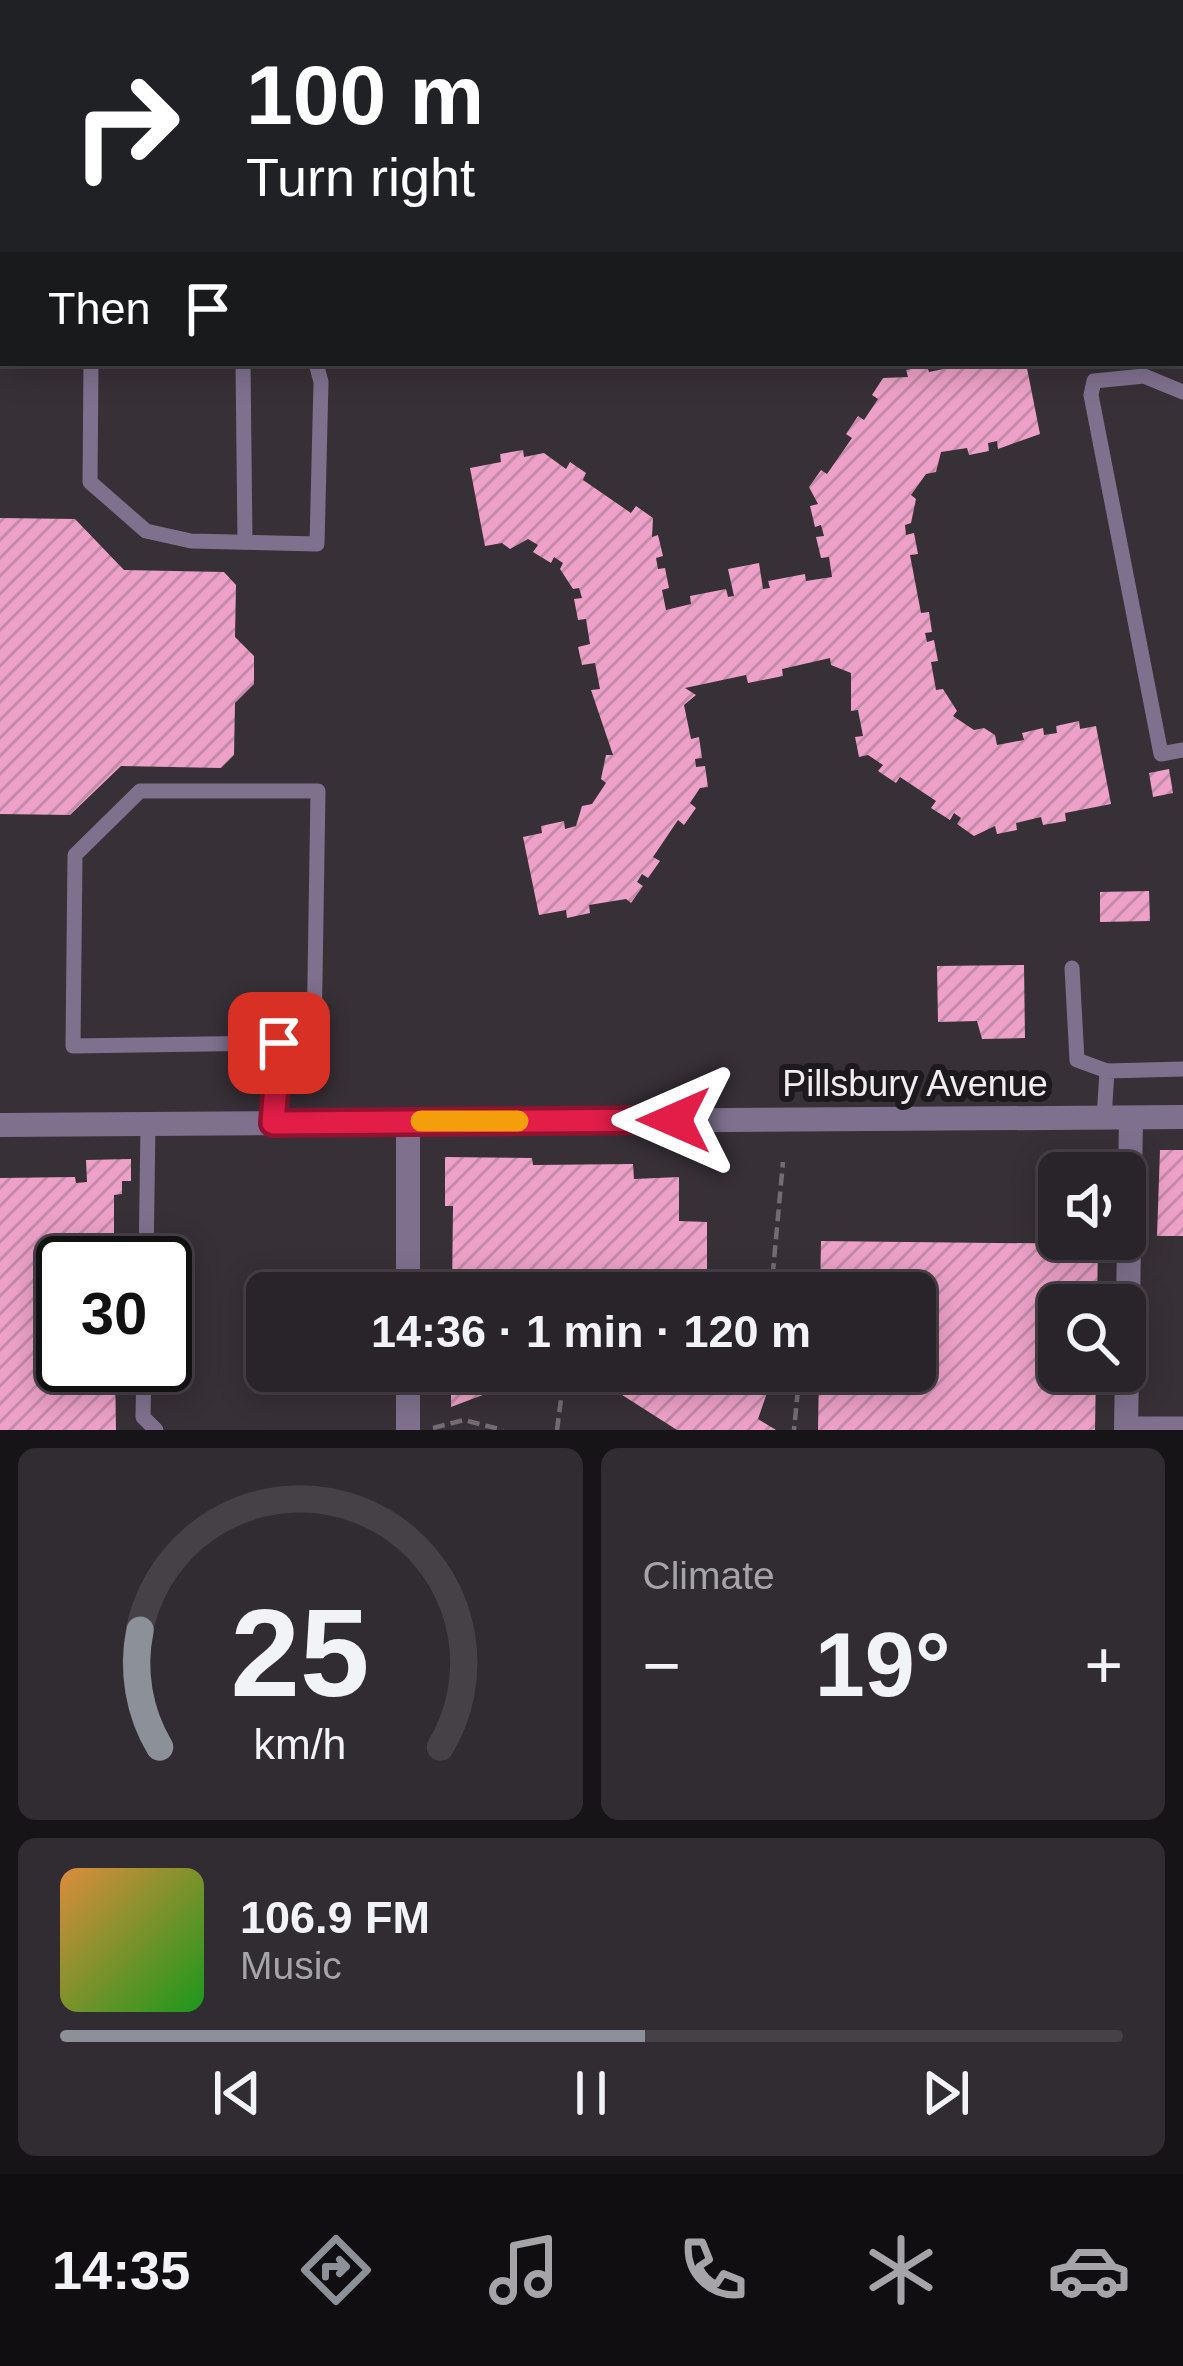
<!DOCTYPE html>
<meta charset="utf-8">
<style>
:root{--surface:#292429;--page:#312c31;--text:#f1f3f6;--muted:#a5a4a8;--line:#454146;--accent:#8c9099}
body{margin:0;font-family:Helvetica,sans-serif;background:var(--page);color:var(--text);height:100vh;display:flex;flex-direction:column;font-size:45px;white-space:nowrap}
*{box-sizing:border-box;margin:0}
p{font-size:39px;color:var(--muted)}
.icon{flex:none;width:66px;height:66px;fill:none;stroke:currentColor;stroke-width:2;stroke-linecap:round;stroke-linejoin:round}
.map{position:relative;height:1430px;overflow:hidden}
.panel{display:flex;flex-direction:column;gap:18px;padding:18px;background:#171417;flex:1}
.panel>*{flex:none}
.guide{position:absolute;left:0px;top:0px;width:1185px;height:366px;box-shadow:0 6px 30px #0003,0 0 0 3px var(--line);background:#202124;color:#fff;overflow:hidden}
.tools{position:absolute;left:1038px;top:1152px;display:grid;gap:24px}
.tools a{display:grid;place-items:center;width:108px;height:108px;border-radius:18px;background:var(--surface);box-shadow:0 6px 30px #0003,0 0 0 3px var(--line);font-size:60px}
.speed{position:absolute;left:36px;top:1236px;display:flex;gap:24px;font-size:60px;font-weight:700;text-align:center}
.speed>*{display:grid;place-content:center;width:156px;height:156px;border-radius:50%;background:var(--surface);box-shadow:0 6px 30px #0003,0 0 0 3px var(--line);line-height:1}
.speed .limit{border:6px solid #111;border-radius:18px;background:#fff;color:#111}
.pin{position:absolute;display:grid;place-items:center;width:102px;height:102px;color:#fff;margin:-51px;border-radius:24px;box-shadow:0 6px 18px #0006}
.me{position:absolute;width:132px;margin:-66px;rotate:270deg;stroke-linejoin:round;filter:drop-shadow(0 0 9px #0008)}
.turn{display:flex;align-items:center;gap:42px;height:252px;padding:0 48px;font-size:54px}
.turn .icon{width:156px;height:156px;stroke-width:2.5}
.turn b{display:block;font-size:84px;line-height:102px}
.then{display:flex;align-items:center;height:114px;padding:0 48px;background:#0003;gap:24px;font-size:45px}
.big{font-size:90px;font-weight:700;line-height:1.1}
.panel .widget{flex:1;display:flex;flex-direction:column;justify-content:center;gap:18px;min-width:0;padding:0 42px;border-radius:18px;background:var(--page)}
.panel .dial{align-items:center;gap:0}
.dial svg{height:312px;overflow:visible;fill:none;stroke:var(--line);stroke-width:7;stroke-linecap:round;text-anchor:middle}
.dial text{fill:var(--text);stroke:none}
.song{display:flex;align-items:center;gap:36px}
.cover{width:144px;height:144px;border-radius:18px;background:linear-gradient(135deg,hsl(30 70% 55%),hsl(120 70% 35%))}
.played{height:12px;border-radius:6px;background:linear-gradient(90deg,var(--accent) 55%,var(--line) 55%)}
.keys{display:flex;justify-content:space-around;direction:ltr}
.heat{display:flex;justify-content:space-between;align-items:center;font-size:66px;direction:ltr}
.panel .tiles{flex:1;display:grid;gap:18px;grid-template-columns:1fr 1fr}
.widget:last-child{grid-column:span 2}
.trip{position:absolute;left:246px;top:1272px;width:690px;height:120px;border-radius:18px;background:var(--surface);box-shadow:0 6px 30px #0003,0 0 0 3px var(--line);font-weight:700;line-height:120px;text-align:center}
.tabs{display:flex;height:192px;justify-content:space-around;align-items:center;background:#100e10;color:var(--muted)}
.tabs .icon{width:84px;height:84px}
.tabs .on{color:var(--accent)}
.tabs b{font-size:54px;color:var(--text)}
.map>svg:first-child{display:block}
.building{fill:url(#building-hatch)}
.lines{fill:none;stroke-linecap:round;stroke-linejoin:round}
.path{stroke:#736d73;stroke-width:4.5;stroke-dasharray:12 6;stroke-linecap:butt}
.lane{stroke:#7f718e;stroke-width:15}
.street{stroke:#7f718e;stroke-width:24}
.secondary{stroke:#a994c1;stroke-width:24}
.route-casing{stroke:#92132f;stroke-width:30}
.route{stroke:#e11d48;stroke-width:21}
.slow{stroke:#f59e0b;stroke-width:21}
.labels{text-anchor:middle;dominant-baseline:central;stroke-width:12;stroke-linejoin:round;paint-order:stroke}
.street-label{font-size:36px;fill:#f1edf1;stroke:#1d1a1d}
</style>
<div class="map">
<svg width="1183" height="1430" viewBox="0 0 1183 1430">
<defs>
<pattern id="building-hatch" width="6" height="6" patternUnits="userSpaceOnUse" patternTransform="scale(3)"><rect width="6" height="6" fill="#eda1c8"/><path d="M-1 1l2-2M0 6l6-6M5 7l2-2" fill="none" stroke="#c48aa8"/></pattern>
</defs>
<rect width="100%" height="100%" fill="#373037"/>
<g class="building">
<polygon points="973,363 1026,363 1040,434 998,449 997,441 988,443 989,451 969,455 967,448 941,452 936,472 926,474 911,495 916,499 911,523 905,525 906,535 914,533 918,554 910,555 921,613 929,612 932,632 925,633 927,642 934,640 938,661 931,662 936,690 943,689 957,711 953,716 974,730 984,728 995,735 997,745 1024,740 1022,733 1043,728 1044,735 1057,733 1056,726 1079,721 1080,729 1096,726 1111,804 1065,813 1066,821 1043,825 1041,817 1016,823 1017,830 997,834 995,826 974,836 957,824 961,818 954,813 950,820 931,808 936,801 900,777 896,783 878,771 883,765 868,755 859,757 855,737 863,736 858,710 851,711 851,673 831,665 830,658 782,669 783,676 748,683 746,675 685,688 696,695 684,705 691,739 699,737 702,758 695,759 696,767 705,766 708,787 700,788 690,803 696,808 684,825 678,820 653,857 660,861 648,878 642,874 637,882 643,886 631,903 626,899 589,905 590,913 567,918 566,910 539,915 523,837 542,833 541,826 564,821 565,829 576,826 582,806 592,804 606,783 601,779 606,755 613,755 591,690 600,689 595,663 582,665 578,647 590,644 586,619 578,620 574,599 582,598 579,588 573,589 560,569 563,563 554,557 551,563 533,552 538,545 528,539 510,549 502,543 485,546 470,468 501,462 500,454 523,450 524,457 544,453 566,469 570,462 586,473 583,480 631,513 636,506 653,518 652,537 658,535 663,556 656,558 658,569 665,568 669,588 662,590 666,610 691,604 690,596 726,589 728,597 734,596 728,569 759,563 763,589 770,588 768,581 805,574 806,581 832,577 829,557 821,558 816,537 824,536 821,525 815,527 810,506 818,504 809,487 821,470 827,474 852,438 846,434 858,416 864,420 878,399 872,395 883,378 908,377 906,370 927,366 929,372"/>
<polygon points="0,518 75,519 124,570 224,572 236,585 235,637 254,656 254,684 235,703 234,755 221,768 121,766 70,815 0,814"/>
<polygon points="1169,769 1173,793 1153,797 1149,773"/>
<polygon points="1149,891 1150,921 1100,922 1100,892"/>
<polygon points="1024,965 1025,1038 982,1039 977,1021 938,1022 937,966"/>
<polygon points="1160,1150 1183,1150 1183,1236 1157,1236"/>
<polygon points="445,1157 532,1158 533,1165 633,1164 634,1179 679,1177 679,1221 707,1222 707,1293 452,1293 453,1206 445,1206"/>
<polygon points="131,1159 131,1181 122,1181 122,1194 114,1195 114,1263 63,1263 63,1365 115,1365 116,1430 0,1430 0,1178 75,1177 76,1183 87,1182 86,1160"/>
<polygon points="821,1241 1098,1244 1097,1305 1059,1305 1059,1371 1096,1371 1095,1430 818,1430 819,1371 915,1371 915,1293 820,1293"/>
<polygon points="451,1371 736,1371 770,1384 758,1419 776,1430 677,1430 608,1386 579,1376 520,1381 451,1407"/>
</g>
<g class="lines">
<g class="path">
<polyline points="771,1293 783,1162"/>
<polyline points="772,1371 775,1381 798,1389 794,1430"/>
<polyline points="433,1428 464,1420 503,1430"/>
<polyline points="557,1430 564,1376"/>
</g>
<g class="lane">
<polyline points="771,0 772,3"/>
<polyline points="1085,0 1085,3"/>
<polyline points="593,3 597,0"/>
<polyline points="621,3 621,0"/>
<polyline points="0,82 3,85"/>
<polyline points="0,121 3,117"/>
<polyline points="0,313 3,313"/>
<polyline points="91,363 90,482 146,531 191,541 317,544 321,382 316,363"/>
<polyline points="243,363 245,542"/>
<polyline points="1183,392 1144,376 1094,381 1091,395 1161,754 1183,750"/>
<polyline points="1072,968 1077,1060 1107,1071"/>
<polyline points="1104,1118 1107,1071 1183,1069"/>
<polyline points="273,1123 279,1043 314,1041 318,791 140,791 75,855 73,1046 279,1043"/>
<polyline points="146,1263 148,1124"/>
<polyline points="144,1365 143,1417 156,1430"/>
<polyline points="1126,1424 1183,1424"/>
</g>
<g class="street">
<polyline points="0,1125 1183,1117"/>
<polyline points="408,1293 408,1121"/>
<polyline points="408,1430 408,1371"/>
<polyline points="1126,1430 1131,1118"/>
</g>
<g class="secondary">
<polyline points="249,0 253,3"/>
<polyline points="0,243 3,243"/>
<polyline points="1182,261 1183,261"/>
</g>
</g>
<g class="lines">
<g class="route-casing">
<polyline id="route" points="279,1043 273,1123 674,1120"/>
</g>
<use href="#route" class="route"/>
<polyline class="slow" points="421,1121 518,1121"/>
</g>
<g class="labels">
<g class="street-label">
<text x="915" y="1083">Pillsbury Avenue</text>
</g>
</g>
</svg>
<div class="tools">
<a><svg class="icon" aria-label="sound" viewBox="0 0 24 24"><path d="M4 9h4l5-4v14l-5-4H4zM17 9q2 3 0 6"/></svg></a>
<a><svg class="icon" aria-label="search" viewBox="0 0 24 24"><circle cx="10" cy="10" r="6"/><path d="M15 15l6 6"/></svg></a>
</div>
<div class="speed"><div class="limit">30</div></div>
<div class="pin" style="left:279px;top:1043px;background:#d93025"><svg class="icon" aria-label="arrive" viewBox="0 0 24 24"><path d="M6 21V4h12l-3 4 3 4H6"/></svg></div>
<svg class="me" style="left:674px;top:1120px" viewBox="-20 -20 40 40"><path d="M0-17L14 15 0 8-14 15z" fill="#e11d48" stroke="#fff" stroke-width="4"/></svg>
<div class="trip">14:36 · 1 min · 120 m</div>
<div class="guide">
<div class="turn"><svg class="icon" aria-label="right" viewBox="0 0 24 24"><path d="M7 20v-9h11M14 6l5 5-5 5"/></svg><div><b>100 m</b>Turn right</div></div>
<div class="then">Then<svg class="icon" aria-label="arrive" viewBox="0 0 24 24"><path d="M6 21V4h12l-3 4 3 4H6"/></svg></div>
</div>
</div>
<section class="panel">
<div class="tiles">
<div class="widget dial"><svg viewBox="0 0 100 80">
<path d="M14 69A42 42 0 1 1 86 69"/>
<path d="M14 69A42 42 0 0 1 9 39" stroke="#8c9099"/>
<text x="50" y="56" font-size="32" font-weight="700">25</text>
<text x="50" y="72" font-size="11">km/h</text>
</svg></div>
<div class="widget"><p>Climate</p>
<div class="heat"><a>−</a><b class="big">19°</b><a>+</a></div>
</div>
<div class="widget">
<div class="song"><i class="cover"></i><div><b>106.9 FM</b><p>Music</p></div></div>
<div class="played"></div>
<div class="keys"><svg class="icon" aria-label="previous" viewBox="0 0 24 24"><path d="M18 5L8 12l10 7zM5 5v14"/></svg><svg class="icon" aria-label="pause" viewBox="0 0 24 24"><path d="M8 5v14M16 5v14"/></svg><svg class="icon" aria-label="next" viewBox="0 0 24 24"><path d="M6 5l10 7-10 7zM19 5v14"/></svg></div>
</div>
</div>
</section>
<nav class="tabs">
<b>14:35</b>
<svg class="icon on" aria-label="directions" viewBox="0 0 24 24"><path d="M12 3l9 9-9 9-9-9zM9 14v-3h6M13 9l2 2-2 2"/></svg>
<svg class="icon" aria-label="music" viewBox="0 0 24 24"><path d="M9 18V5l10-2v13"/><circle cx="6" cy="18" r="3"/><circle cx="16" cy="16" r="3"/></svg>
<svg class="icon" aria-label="phone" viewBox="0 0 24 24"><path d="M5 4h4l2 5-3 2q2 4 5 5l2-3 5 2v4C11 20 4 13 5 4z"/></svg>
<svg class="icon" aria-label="climate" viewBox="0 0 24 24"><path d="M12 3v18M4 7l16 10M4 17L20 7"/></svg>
<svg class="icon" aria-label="car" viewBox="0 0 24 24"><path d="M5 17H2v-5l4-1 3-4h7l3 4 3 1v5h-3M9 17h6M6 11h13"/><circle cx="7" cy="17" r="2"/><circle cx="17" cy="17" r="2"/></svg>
</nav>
